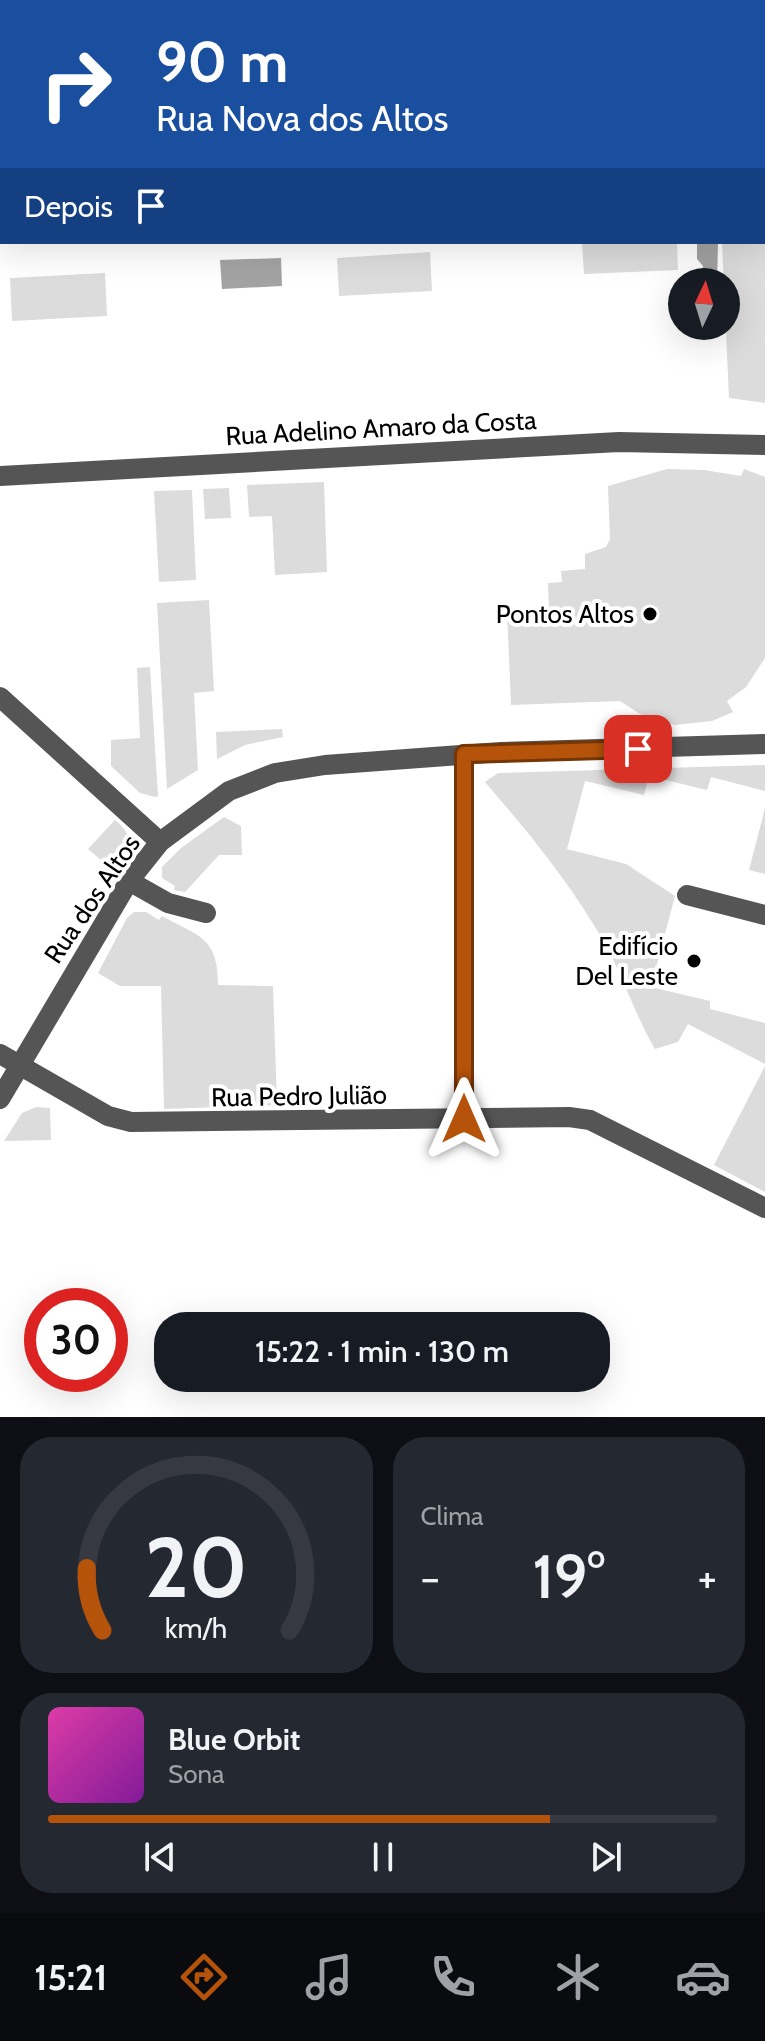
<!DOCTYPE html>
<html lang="pt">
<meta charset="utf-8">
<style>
:root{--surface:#171b24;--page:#242831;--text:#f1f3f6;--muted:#9ea1a6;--line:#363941;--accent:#b45309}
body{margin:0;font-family:Cabin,sans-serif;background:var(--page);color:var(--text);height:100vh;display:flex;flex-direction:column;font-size:30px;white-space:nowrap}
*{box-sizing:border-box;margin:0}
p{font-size:26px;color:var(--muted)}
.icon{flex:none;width:44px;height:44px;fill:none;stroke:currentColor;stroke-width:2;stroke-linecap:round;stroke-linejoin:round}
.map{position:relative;height:1417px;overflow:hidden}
.side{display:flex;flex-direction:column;gap:20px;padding:20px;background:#0d0f14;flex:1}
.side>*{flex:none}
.top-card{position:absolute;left:0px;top:0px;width:766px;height:244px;box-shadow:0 8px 32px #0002;background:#1a4fa0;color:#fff;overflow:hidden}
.needle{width:52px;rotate:4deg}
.controls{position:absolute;left:668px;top:268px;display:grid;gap:16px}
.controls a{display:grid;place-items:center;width:72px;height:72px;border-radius:50%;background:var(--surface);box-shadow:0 8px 32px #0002;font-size:40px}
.speed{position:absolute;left:24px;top:1288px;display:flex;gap:16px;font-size:40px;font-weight:700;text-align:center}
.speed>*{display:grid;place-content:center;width:104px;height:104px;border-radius:50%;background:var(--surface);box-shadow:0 8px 32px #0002;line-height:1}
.speed .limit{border:12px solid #d22;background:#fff;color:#111}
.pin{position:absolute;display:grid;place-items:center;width:68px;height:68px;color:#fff;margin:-34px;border-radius:16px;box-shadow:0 4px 12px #0006}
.me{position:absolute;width:88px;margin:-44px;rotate:0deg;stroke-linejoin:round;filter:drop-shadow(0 0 6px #0008)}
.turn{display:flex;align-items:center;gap:28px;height:168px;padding:0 24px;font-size:36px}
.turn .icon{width:104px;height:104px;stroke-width:2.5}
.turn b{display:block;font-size:56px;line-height:68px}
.then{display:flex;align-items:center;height:76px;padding:0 24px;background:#0003;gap:16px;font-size:30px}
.big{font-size:60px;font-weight:600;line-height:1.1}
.side .tile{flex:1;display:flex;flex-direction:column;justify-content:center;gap:12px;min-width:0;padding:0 28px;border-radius:32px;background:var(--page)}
.side .dial{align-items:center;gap:0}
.dial svg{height:208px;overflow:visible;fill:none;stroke:var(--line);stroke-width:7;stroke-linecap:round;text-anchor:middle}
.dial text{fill:var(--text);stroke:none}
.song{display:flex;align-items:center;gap:24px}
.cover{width:96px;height:96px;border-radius:12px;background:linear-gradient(135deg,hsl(320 70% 55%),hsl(290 70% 35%))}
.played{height:8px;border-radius:4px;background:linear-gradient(90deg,var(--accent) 75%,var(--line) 75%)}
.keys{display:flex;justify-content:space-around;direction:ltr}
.heat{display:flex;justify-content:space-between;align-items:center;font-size:44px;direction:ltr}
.side .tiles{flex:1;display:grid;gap:20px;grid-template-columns:1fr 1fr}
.tile:last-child{grid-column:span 2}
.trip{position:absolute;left:154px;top:1312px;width:456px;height:80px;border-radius:32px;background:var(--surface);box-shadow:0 8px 32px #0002;font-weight:600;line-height:80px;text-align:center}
.dock{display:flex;height:128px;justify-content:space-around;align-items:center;background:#090b0e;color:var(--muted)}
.dock .icon{width:56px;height:56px}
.dock .current{color:var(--accent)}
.dock b{font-size:36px;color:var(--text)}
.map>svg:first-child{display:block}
.green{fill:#dcdcdc}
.water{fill:#a3a3a3}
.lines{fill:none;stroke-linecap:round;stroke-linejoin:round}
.highway-casing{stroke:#dbdbdb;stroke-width:28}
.minor{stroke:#555;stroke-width:20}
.highway{stroke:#000;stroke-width:24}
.route-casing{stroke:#753606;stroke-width:20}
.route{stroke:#b45309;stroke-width:14}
.poi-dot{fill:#000;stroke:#fff;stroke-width:3}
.labels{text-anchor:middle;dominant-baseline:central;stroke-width:8;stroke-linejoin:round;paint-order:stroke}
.street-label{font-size:26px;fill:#000;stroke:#fff}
.poi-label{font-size:26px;fill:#000;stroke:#fff;text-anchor:end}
</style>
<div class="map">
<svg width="765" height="1417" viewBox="0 0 765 1417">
<rect width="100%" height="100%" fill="#fff"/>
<g class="green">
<polygon points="290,0 765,0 765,43 764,2 277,2"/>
<polygon points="765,201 765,403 729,398 722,242 764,242"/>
<polygon points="582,242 677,242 678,270 584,274"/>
<polygon points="430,252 432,291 339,296 337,258"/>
<polygon points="105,273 107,316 12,321 10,278"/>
<polygon points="667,469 704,470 741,476 744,469 765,477 765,658 746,687 727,701 733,712 712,721 675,725 640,714 620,701 511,705 507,611 549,608 548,583 562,582 561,571 585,569 585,554 606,547 610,539 608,486"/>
<polygon points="324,482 327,572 275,575 272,516 249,517 247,485"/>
<polygon points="229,488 231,518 205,519 203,489"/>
<polygon points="192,490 196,580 159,582 154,491"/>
<polygon points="209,600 214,691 194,693 198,770 167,789 157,603"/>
<polygon points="150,667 158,796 155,797 140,793 111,766 111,740 140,738 137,668"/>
<polygon points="282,729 283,737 245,745 217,759 216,732"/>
<path d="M765,765V791L711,777L707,790L649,776L644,795L585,781L567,849L626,864L675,896L651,987L710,1001V1009L765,1023V1064L688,1024L678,1042L655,1049C635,1015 623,976 604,942C571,884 529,833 485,782L498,773Z"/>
<polygon points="765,808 765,874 749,870"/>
<polygon points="224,817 241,826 242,855 219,855 185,892 174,890 175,886 162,878 162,867 181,848"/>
<path d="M115,820C137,838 131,851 114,871L88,849Z"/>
<path d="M134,912H146L159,920L162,916C200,937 218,937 218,985L273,986L277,1105L164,1109L161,986H120L98,973L127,918Z"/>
<polygon points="765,1066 765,1192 714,1165"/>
<polygon points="36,1107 50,1108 51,1140 4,1141 22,1113"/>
</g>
<g class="water">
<polygon points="697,244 718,244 717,282 700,282 703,266 697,259"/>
<polygon points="281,258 282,286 222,289 220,260"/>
</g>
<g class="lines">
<g class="highway-casing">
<g id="highway">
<polyline points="764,76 765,76"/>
<polyline points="0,120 2,120"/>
<polyline points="764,156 765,156"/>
<polyline points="0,201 2,201"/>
</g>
</g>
<g class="minor">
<polyline points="0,476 619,442 765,445"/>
<polyline points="0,697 160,842"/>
<polyline points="129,881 168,903 206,913"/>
<polyline points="687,895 765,915"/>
<polyline points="0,1054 108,1116 131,1122 569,1117 590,1120 765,1208"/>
<polyline points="0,1099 129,881 160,842 229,791 275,773 325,765 501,752 765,744"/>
<polyline points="464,1119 464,754"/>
</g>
<use href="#highway" class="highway"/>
</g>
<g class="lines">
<g class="route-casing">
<polyline id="route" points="464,1119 464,754 638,749"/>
</g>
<use href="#route" class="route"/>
</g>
<g class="poi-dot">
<circle cx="650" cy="614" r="8"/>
<circle cx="694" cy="961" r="8"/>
</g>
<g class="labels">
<g class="street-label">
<text transform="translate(381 428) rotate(-3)">Rua Adelino Amaro da Costa</text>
<text transform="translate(92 899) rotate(-56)">Rua dos Altos</text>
<text transform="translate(299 1096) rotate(-1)">Rua Pedro Julião</text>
</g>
<g class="poi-label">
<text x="634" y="614">Pontos Altos</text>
<text x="678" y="946">Edifício<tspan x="678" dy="30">Del Leste</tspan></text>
</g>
</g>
</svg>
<div class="controls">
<a><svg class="needle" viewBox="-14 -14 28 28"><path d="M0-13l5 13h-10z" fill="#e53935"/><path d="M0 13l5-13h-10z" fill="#9ea1a6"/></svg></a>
</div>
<div class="speed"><div class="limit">30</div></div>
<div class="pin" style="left:638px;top:749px;background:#d93025"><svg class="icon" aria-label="arrive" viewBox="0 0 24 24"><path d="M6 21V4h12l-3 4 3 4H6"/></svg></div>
<svg class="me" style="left:464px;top:1119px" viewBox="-20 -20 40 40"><path d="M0-17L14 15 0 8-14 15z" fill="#b45309" stroke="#fff" stroke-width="4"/></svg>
<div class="trip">15:22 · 1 min · 130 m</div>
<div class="top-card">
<div class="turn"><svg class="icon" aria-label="right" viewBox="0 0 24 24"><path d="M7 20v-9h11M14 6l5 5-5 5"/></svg><div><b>90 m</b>Rua Nova dos Altos</div></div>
<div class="then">Depois<svg class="icon" aria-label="arrive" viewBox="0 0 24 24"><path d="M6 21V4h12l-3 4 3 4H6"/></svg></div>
</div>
</div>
<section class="side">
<div class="tiles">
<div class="tile dial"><svg viewBox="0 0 100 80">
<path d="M14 69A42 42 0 1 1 86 69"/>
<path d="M14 69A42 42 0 0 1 8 45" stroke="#b45309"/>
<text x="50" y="56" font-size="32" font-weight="700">20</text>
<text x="50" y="72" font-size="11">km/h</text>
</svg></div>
<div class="tile"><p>Clima</p>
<div class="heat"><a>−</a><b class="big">19°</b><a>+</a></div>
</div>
<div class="tile">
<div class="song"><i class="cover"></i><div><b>Blue Orbit</b><p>Sona</p></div></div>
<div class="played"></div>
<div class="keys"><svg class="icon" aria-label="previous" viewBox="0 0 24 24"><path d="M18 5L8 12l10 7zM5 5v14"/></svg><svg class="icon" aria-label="pause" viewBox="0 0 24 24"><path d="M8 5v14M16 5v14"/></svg><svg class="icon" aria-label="next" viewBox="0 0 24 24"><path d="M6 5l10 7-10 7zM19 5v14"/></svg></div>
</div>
</div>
</section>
<nav class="dock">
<b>15:21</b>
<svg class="icon current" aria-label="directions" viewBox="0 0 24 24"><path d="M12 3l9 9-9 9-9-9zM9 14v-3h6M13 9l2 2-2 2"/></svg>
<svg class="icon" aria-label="music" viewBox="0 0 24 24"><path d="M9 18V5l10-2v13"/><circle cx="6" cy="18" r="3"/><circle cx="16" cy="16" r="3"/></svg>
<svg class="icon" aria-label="phone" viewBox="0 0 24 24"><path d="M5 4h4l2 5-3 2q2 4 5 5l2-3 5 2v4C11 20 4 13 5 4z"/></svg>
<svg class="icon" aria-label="climate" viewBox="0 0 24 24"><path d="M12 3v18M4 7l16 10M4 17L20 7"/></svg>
<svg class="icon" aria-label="car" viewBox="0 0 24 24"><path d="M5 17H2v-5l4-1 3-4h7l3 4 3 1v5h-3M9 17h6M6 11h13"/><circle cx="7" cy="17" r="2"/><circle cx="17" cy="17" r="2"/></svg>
</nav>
